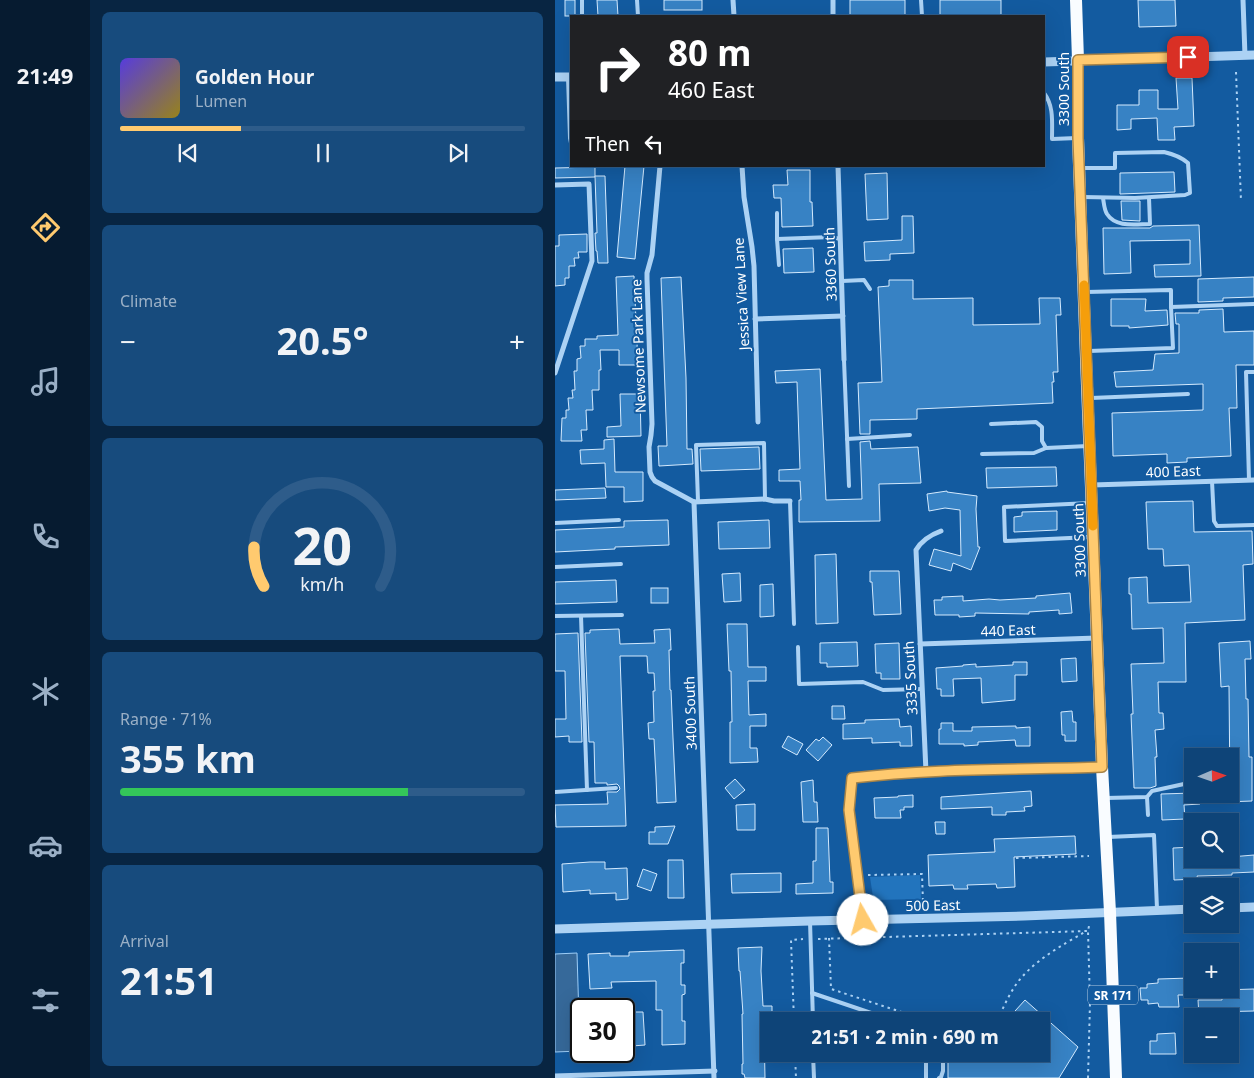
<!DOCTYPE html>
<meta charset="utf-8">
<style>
:root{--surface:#0e4478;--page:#174b7d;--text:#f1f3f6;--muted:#9bb0c6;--line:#2e5c8a;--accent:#ffca6f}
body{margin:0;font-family:"Noto Sans",sans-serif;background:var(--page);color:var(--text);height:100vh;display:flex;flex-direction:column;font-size:19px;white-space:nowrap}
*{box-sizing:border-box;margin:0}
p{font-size:16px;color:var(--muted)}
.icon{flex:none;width:28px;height:28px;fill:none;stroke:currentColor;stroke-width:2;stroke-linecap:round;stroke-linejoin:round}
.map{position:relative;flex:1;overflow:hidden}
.details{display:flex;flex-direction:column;gap:12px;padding:12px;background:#082542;width:465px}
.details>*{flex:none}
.guide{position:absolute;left:15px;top:15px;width:475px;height:152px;border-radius:0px;box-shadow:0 5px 20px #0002,0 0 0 1px var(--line);background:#202124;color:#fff;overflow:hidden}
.needle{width:32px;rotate:88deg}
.buttons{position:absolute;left:629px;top:748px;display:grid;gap:10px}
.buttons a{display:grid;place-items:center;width:55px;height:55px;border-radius:0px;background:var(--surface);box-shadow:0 5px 20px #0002,0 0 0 1px var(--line);font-size:25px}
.speed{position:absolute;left:15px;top:998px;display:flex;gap:10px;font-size:25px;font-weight:700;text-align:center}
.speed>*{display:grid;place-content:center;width:65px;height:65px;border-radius:50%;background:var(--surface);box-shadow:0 5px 20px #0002,0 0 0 1px var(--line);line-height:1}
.speed .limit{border:2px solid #111;border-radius:8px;background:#fff;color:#111}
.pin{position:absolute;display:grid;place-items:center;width:42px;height:42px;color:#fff;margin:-21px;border-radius:10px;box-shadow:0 2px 8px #0006}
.me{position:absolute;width:55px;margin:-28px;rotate:353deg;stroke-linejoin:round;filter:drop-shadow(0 0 4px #0008)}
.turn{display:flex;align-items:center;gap:18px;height:105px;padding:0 15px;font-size:22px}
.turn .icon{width:65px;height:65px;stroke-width:2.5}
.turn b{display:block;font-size:35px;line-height:42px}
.then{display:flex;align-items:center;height:48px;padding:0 15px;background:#0003;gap:10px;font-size:19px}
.big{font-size:38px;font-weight:700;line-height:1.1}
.details .widget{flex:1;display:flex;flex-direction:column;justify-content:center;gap:8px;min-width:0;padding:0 18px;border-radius:8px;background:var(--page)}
.details .dial{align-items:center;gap:0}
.dial svg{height:130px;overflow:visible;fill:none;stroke:var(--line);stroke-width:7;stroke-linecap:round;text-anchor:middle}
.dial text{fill:var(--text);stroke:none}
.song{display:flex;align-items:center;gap:15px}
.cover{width:60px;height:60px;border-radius:8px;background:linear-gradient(135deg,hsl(250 70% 55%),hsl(50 70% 35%))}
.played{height:5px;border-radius:2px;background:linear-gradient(90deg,var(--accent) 30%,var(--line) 30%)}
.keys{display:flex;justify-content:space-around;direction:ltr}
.heat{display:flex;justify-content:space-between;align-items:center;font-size:28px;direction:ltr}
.charge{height:8px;border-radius:4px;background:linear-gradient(90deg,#34c759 71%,var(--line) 0)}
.trip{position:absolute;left:205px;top:1012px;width:290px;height:50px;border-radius:0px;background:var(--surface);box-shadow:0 5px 20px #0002,0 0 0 1px var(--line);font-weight:700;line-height:50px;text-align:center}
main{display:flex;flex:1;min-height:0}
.tab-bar{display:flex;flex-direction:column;width:90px;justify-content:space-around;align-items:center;background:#061b30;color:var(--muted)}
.tab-bar .icon{width:35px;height:35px}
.tab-bar .current{color:var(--accent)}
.tab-bar b{font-size:22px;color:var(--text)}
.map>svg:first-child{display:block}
.green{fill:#2274bd}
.water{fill:#36699a;stroke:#9ecef7}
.building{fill:#3782c4;stroke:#d4eafe}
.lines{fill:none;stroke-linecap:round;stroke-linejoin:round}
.path{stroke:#acd2f4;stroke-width:2;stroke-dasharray:2.5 4;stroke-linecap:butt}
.service{stroke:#acd2f4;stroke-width:4}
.minor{stroke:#acd2f4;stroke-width:5}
.tertiary{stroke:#acd2f4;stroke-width:9}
.primary{stroke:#f9fcff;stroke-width:12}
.route-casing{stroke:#a68348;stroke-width:12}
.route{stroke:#ffca6f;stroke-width:9}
.slow{stroke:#f59e0b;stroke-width:9}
.labels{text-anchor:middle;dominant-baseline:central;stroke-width:4;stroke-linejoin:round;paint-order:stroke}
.shield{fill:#135ba0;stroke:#b8cee2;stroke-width:1}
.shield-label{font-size:12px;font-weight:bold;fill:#fff}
.street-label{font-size:14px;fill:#fff;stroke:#135ba0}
</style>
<main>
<nav class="tab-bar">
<b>21:49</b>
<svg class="icon current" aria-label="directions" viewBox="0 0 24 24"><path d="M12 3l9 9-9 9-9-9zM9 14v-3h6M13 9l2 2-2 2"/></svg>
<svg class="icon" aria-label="music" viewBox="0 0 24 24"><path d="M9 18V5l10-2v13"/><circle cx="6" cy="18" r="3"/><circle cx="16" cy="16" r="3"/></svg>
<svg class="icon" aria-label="phone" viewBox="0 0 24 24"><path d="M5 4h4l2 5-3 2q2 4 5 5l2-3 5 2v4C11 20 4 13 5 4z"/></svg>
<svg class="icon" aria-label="climate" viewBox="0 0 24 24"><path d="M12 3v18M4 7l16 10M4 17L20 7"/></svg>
<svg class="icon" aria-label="car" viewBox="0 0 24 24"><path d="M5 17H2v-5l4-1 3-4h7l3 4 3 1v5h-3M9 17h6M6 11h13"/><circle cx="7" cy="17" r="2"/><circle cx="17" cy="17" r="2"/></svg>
<svg class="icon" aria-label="filters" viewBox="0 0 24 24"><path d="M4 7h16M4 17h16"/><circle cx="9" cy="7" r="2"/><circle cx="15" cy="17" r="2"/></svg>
</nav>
<section class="details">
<div class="widget">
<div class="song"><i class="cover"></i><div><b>Golden Hour</b><p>Lumen</p></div></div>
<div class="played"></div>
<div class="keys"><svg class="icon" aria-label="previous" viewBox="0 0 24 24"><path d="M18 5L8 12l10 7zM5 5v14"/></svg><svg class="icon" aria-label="pause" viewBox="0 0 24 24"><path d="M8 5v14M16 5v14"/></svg><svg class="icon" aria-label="next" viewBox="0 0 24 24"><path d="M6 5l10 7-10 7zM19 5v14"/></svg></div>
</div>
<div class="widget"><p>Climate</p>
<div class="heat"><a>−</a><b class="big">20.5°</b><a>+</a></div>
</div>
<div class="widget dial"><svg viewBox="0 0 100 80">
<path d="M14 69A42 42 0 1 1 86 69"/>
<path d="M14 69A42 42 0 0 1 8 45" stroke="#ffca6f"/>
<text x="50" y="56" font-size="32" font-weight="700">20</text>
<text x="50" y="72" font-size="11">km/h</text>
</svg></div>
<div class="widget"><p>Range · 71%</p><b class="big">355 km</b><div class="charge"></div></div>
<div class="widget"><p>Arrival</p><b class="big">21:51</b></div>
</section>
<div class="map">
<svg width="699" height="1078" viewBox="0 0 699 1078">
<rect width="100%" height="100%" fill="#135ba0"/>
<polygon class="green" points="365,875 366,899 319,900 318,897 315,877"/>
<polygon class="water" points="22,953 25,1051 0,1052 0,954"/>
<g class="building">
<rect x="10" y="0" width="10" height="16"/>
<polygon points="42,0 62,0 63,16 43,16"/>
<rect x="109" y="0" width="38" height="10"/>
<rect x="295" y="0" width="55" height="16"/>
<rect x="385" y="0" width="61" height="16"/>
<polygon points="583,0 620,0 621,26 584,27"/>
<polygon points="621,78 637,78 639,126 619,127 620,140 603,140 602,118 576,119 576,129 562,130 562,105 584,105 584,90 603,90 603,109 623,109"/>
<polygon points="70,166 89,166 80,259 62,257"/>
<polygon points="40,167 40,177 0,178 0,168"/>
<polygon points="232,170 255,170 255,202 257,202 258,226 227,227 226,198 219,198 218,185 233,185"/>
<polygon points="619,172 620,192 565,194 565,173"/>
<polygon points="332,173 333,219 312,220 310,174"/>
<polygon points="40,176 50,176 53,263 43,263 42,251 41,251 40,233 42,233"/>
<polygon points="566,201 585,201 585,221 567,220"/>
<polygon points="347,216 358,216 359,253 335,254 335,260 310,261 309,242 347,240"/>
<polygon points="644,225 646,276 600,277 599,265 635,264 635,240 575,241 576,273 549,274 548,228 595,228 598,226"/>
<polygon points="32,234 32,252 23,252 24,258 19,258 20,266 14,266 14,278 10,278 10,285 0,286 0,246 4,246 4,235"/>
<polygon points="258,248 259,272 229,273 228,249"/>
<polygon points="79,276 83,365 64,365 64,350 45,350 46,370 44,370 44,390 37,390 38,410 31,410 32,430 26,430 27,441 6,441 7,418 11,418 11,410 14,410 13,398 18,398 17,390 20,390 19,371 22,371 22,359 26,358 25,346 30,346 30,339 42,339 42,336 63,335 61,277"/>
<polygon points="126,277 131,378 132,449 137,449 138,464 104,466 103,446 112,446 106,278"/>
<polygon points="699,277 699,297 668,298 668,301 643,302 643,279"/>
<polygon points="334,280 358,280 358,299 418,298 418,325 485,324 484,298 505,298 506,315 501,315 503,372 498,372 499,382 497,382 498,403 362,409 362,419 315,420 315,434 305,434 303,383 327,382 323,287 334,286"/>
<polygon points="556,299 591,299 590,311 612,310 613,325 574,328 574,326 556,326"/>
<polygon points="668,309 669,332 699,331 699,365 681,365 682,408 674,408 676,456 632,458 632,462 612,463 612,454 558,456 557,413 648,410 648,384 561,387 559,372 598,370 600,354 624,353 624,324 621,324 620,313 644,313 644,310"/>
<polygon points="265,369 271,500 307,499 305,442 315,441 316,449 363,447 366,483 324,484 325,521 244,522 244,500 246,500 245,481 224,481 224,470 245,469 242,382 221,383 220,371"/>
<polygon points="65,394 85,394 86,436 52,437 52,427 66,426"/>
<polygon points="59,439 60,472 88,472 88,501 69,502 69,487 51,487 50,463 26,464 25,450 49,449 49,440"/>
<polygon points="204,447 205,469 146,471 145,449"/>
<polygon points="501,467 502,486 432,488 431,468"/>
<polygon points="50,488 51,498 0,500 0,490"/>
<polygon points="392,491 392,492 422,496 421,509 423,547 425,547 416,570 398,563 396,571 374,565 379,549 406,556 405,510 390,508 374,511 372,494"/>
<polygon points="638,501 639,532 697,531 698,564 688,565 690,620 630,623 631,682 603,682 604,713 608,713 609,729 600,730 602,757 600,757 601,786 595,788 579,788 576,714 578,714 576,664 609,663 608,628 577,629 576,594 574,594 574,578 592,577 593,603 636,602 634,565 609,566 608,549 593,549 591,502"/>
<polygon points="502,511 502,530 459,532 459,517 467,516 467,512"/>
<polygon points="113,520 114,545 60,547 60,549 0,552 0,530 69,527 69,521"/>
<polygon points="214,520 215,548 164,549 163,522"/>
<polygon points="281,554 283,623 261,624 260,555"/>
<polygon points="315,571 344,571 346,614 319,615 317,582 315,582"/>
<polygon points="185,573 186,601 169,602 167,574"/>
<polygon points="61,580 62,602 0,604 0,582"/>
<polygon points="218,584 219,616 205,617 205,585"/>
<rect x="96" y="588" width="17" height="15"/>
<polygon points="515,593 517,613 504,614 504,610 474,612 474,614 420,613 420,616 404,617 404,615 380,615 379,600 387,600 387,597 408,596 408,601 434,599 445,600 481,598 481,596"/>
<polygon points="172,624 192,624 193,667 211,667 211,681 193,681 194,715 211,714 211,726 195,726 195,748 202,748 203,762 175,763 175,722 177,722 176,671 174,671"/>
<polygon points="64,629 65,644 100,643 99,630 115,629 116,650 114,650 115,690 116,690 118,738 121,802 102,803 101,777 99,739 94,739 93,723 99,722 98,691 100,691 99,673 93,673 92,656 65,656 71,826 1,827 0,805 53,804 52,792 62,792 65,789 64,786 62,784 52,785 52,783 40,783 39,742 34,742 30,633 35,633 35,630"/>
<polygon points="23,633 27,742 14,742 14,736 0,737 0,719 11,719 10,671 0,671 0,634"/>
<polygon points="695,641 696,659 690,659 691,699 693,699 694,757 697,757 697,801 645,803 645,804 629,805 630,819 607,820 606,794 638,793 638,794 675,794 674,686 666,687 664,643"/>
<polygon points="302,642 303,666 272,667 272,663 265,663 265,643"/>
<polygon points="344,643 345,679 326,679 326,673 321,673 320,644"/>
<polygon points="521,658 522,681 507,682 506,659"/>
<polygon points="458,662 472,662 472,675 460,675 460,700 427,703 426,678 398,679 399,696 386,696 386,689 382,689 381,668 408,666 408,665 421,664 421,667 458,665"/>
<polygon points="277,706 289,706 290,719 277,719"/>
<polygon points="517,711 518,722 521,722 521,741 510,741 510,735 507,735 506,712"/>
<polygon points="344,719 345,727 356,726 357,746 345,746 345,742 317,743 317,738 288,739 288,724 310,723 310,720"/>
<polygon points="386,723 398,723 398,731 417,731 417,727 461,726 461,728 475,727 475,746 461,746 460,740 423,742 423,745 409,746 409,744 384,744 384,729 386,729"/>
<polygon points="233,736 248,744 242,755 227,747"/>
<polygon points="268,737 277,745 263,761 251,750 261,739 264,741"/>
<polygon points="180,779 190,790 179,799 170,788"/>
<polygon points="258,780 259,802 262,802 263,822 248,822 246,782"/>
<polygon points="476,791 477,806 469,807 470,811 451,812 451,815 437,815 437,807 386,809 386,797"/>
<polygon points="358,795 358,807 349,807 349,810 345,810 346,818 320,818 319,798 343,797 343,796"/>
<polygon points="200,804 200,830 182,830 181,805"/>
<polygon points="380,822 390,822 390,834 381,834"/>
<polygon points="120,826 113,844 94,844 94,832 100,832 100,827"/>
<polygon points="261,828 273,828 275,882 278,882 278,893 241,894 241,884 258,883 258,861 261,861"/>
<polygon points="520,836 521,854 459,857 460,887 442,888 441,884 412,885 413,889 399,889 398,885 374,886 373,855 440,852 439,839"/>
<polygon points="638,847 638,859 675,859 675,857 699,855 699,872 677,873 677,875 642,876 643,879 619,880 618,848"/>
<polygon points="113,860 128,860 129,898 113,898"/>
<polygon points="35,862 50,862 50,869 72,868 73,899 61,900 61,893 35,894 35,890 8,892 7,864"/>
<polygon points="88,869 102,874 96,891 82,886"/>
<polygon points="226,873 226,892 177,893 176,874"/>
<polygon points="207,947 206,971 208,1006 217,1006 217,1021 214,1021 214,1029 209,1029 210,1078 190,1078 189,1074 187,1074 187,1064 188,1064 187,1014 188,1014 185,971 184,971 183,948"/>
<polygon points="129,950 129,963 126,963 126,985 130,985 130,994 127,995 127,1021 130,1021 130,1044 107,1045 107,1010 101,1010 101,981 56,982 57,988 35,989 33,954 55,953 55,956 74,956 74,952"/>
<polygon points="635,978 635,995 623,995 624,1007 604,1007 603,1003 593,1004 593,1000 586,1000 585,988 592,988 592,984 603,983 603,979"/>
<polygon points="699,989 699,1011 658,1012 658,1016 644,1016 643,1000 667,1000 667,990"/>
<polygon points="470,1000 523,1047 504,1078 393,1078 393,1054 486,1054 486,1021 451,1021"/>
<polygon points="76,1012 88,1012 90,1045 77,1046 77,1042 69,1043 69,1020 77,1020"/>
<polygon points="620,1033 621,1054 595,1054 595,1041 602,1041 602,1034"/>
</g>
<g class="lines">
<g class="path">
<polyline points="681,72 686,201"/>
<polyline points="461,858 534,856"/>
<polyline points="313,875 367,874 368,902"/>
<polyline points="274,938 276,989 374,1021"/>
<polyline points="263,939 533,931"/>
<polyline points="239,1021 236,940 248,939"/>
<path d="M443,1021C447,1009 453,997 460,986C475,963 507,945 530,932"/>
<polyline points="240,1054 241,1078"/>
<polyline points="533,1078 535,1003 533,931 534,926"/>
</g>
<g class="service">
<polyline points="27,0 27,16"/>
<polyline points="82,0 83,16"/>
<polyline points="366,0 367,16"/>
<polyline points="13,77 15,138 16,143"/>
<path d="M489,93C499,106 497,122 497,139L522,138"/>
<path d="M527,168H560V153L609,152C618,154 626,157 633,163L635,193L630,195L580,198L528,197"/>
<path d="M548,198C549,203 549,209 552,214C561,228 581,224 595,224L594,198"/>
<polyline points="222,213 222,239 277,237 285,239"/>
<polyline points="222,239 224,265"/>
<polyline points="287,281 309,280 315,289"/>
<polyline points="531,292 616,290 616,307 699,304"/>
<polyline points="534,351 618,348 616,307"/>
<polyline points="289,360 294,486"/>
<polyline points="536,398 633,394"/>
<polyline points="436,424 481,422 487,427 487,441 491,448"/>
<polyline points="292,439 355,435"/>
<polyline points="427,454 479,453 491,448 533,446"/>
<polyline points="694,480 691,372 699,372"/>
<polyline points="657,481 659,521 662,526 699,525"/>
<polyline points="143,501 141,445 209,443 210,499"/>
<polyline points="235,501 239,624"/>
<polyline points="535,503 449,507 450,541 536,537"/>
<polyline points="0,523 64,520"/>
<polyline points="0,567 66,564"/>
<polyline points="0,616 67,615"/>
<polyline points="26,616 32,790"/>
<polyline points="243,647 244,684 308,682 328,690 367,689"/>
<polyline points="0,792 61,788"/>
<polyline points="592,797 593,815"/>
<polyline points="551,798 592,797 597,791 629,784"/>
<polyline points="553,837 599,835 602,909"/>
<polyline points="255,921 258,1021"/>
<polyline points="257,993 340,1021"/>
<polyline points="258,1054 259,1078"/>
<polyline points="371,1054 371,1078"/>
<polyline points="384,1078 386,1077 388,1071 388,1054"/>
</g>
<g class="minor">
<polyline points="178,0 179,16"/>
<polyline points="278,0 278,16"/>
<polyline points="688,0 690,56"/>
<polyline points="105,166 97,255 92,273 92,279 97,424 96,435 94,447 95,472 97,477 100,481 139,502"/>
<polyline points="187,166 189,197 197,247 199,266 203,422"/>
<polyline points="283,166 289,360"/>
<polyline points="0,185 34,184 37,261 0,373"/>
<polyline points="200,319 288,316"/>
<polyline points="537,485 699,480"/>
<polyline points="139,502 159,1078"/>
<polyline points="139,502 210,499 219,501 235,501"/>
<polyline points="365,644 542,638"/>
<path d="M371,772L361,550C367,540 375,535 386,531"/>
<path d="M308,920L294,810L297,778C379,768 463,770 546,767"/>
<polyline points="0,1076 160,1071"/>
</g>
<g class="tertiary">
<polyline points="489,62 699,55"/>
<polyline points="0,77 16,77"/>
<polyline points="675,908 699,907"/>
<polyline points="0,929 255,921 469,916 638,909"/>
</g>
<polyline class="primary" points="521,0 523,60 523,138 532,386 547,767 555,912 561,1078"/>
</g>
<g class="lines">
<g class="route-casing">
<path id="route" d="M308,920L294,810L297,778C380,768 464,770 547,767L523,138V60L633,57"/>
</g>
<use href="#route" class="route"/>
<polyline class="slow" points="529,285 538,526"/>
</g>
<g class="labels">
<rect class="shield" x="533" y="985.5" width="50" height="19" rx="4"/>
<g class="shield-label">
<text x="558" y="995">SR 171</text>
</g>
<g class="street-label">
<text transform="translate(508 89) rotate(-90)">3300 South</text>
<text transform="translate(275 264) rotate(-92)">3360 South</text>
<text transform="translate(186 294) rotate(-93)">Jessica View Lane</text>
<text transform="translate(83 346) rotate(-92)">Newsome Park Lane</text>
<text transform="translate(618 471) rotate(-2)">400 East</text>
<text transform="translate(524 540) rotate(-92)">3300 South</text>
<text transform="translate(453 630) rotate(-2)">440 East</text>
<text transform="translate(355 678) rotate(-93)">3335 South</text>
<text transform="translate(135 713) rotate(-92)">3400 South</text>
<text transform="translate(378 905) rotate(-1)">500 East</text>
</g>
</g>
</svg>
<div class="buttons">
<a><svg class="needle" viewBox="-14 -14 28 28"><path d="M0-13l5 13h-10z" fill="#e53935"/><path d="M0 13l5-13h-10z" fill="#9bb0c6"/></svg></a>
<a><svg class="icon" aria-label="search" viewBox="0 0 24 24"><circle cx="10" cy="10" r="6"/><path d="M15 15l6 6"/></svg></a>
<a><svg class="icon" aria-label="layers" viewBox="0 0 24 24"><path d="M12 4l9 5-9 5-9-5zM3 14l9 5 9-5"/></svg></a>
<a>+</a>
<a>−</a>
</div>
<div class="speed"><div class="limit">30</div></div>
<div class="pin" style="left:633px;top:57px;background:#d93025"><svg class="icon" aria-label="arrive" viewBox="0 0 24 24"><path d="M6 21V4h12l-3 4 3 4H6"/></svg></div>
<svg class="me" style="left:308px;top:920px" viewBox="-20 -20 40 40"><circle r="19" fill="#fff"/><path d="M0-13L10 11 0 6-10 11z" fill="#ffca6f"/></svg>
<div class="trip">21:51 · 2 min · 690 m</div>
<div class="guide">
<div class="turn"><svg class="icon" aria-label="right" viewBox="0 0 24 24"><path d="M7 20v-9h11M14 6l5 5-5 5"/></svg><div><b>80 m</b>460 East</div></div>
<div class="then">Then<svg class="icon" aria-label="left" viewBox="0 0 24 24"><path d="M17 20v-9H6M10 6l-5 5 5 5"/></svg></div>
</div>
</div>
</main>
